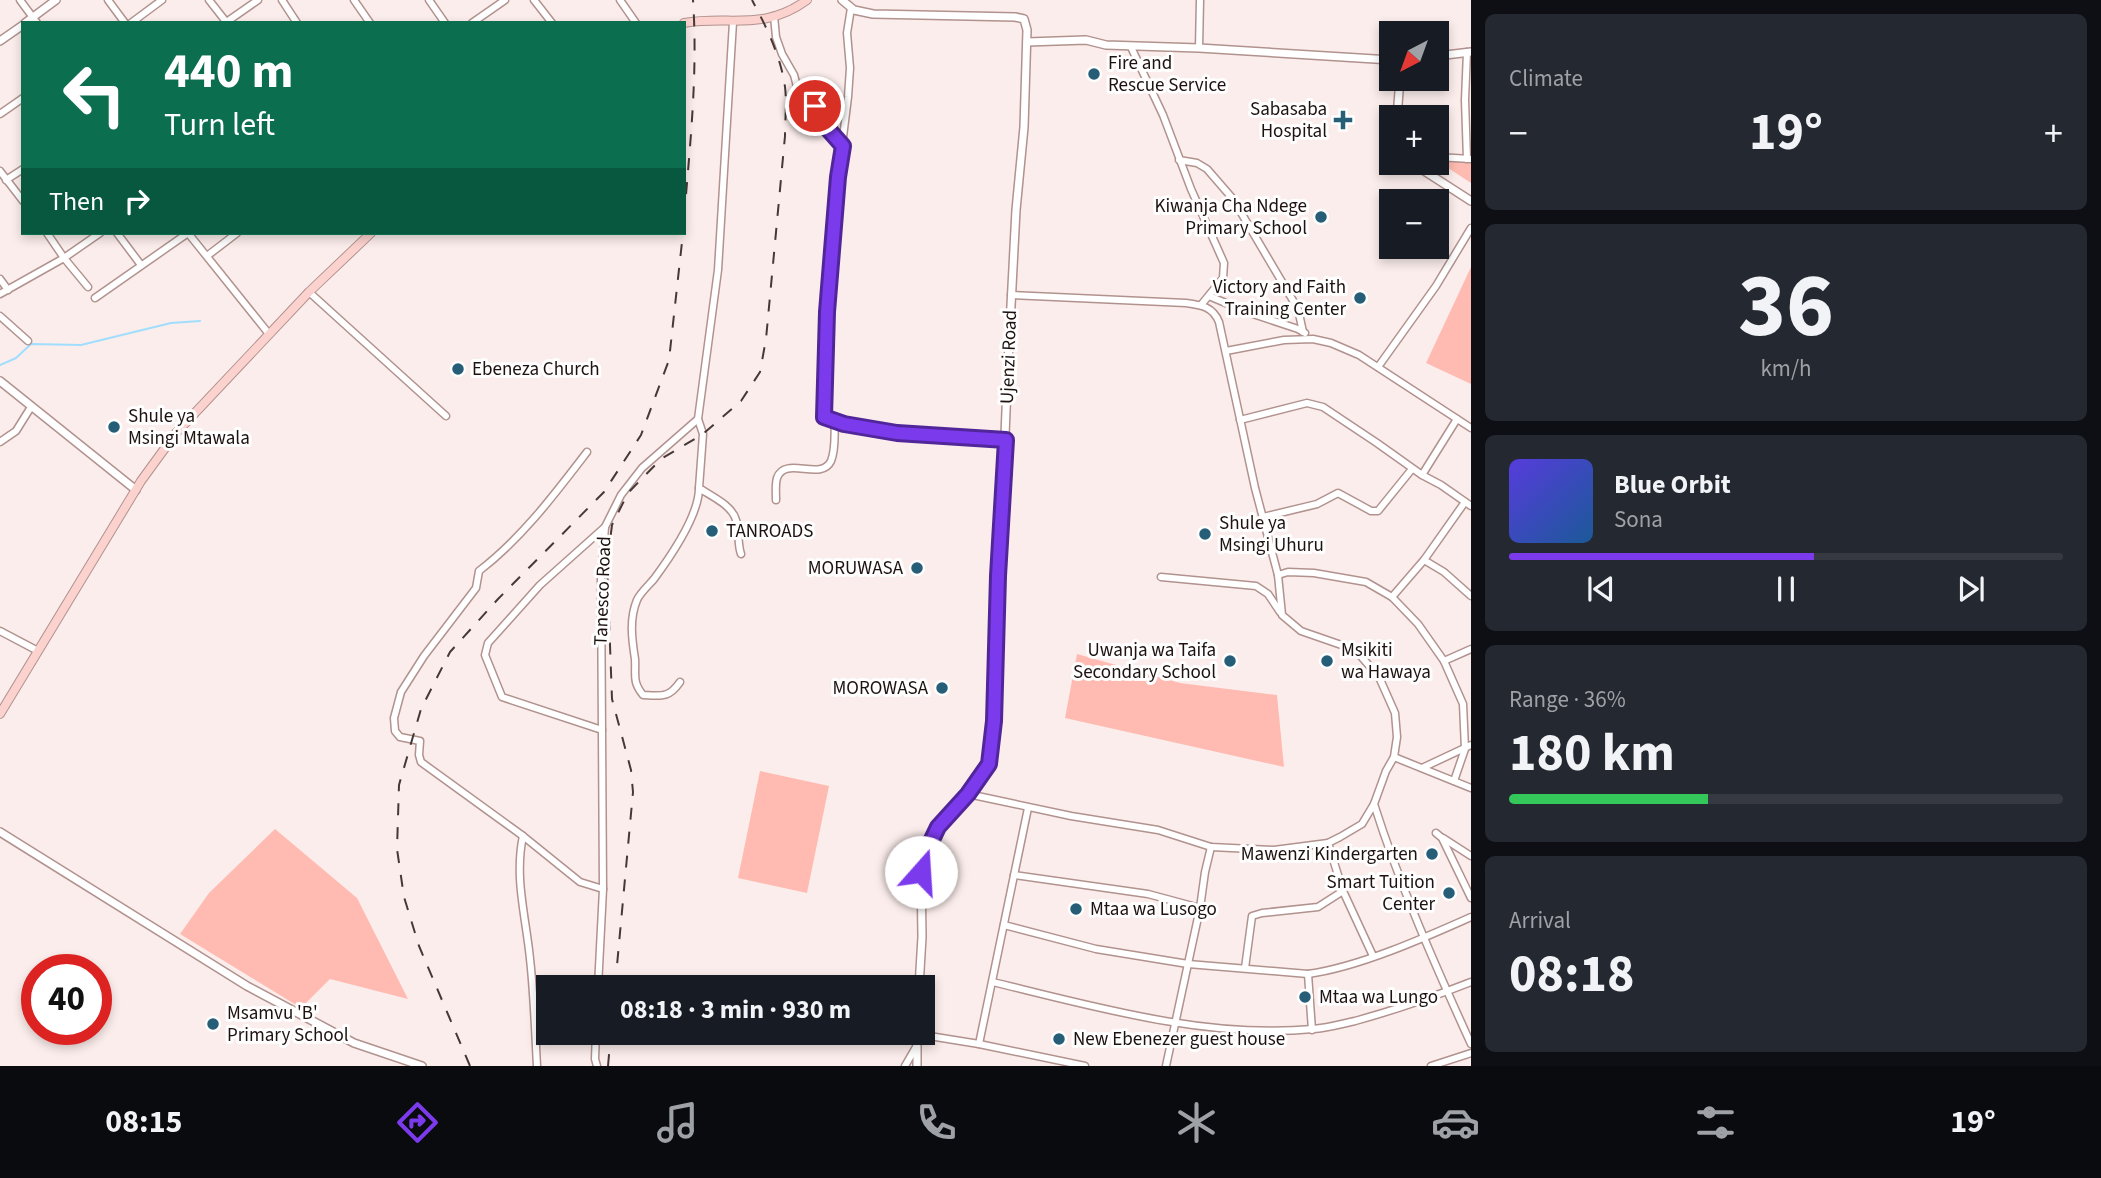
<!DOCTYPE html>
<meta charset="utf-8">
<style>
:root{--surface:#171b24;--page:#242831;--text:#f1f3f6;--muted:#9ea1a6;--line:#363941;--accent:#7c3aed}
body{margin:0;font-family:"Source Sans 3",sans-serif;background:var(--page);color:var(--text);height:100vh;display:flex;flex-direction:column;font-size:26px;white-space:nowrap}
*{box-sizing:border-box;margin:0}
p{font-size:23px;color:var(--muted)}
.icon{flex:none;width:38px;height:38px;fill:none;stroke:currentColor;stroke-width:2;stroke-linecap:round;stroke-linejoin:round}
.map{position:relative;flex:1;overflow:hidden}
.details{display:flex;flex-direction:column;gap:14px;padding:14px;background:#0d0f14;width:630px}
.details>*{flex:none}
.top-card{position:absolute;left:21px;top:21px;width:665px;height:214px;border-radius:0px;box-shadow:0 4px 10px #0003;background:#0b6e4f;color:#fff;overflow:hidden}
.needle{width:46px;rotate:221deg}
.controls{position:absolute;left:1379px;top:21px;display:grid;gap:14px}
.controls a{display:grid;place-items:center;width:70px;height:70px;border-radius:0px;background:var(--surface);box-shadow:0 4px 10px #0003;font-size:35px}
.speed{position:absolute;left:21px;top:954px;display:flex;gap:14px;font-size:35px;font-weight:700;text-align:center}
.speed>*{display:grid;place-content:center;width:91px;height:91px;border-radius:50%;background:var(--surface);box-shadow:0 4px 10px #0003;line-height:1}
.speed .limit{border:10px solid #d22;background:#fff;color:#111}
.pin{position:absolute;display:grid;place-items:center;width:60px;height:60px;color:#fff;margin:-30px;border:4px solid #fff;border-radius:50%;box-shadow:0 2px 7px #0007}
.me{position:absolute;width:77px;margin:-38px;rotate:19deg;stroke-linejoin:round;filter:drop-shadow(0 0 5px #0008)}
.turn{display:flex;align-items:center;gap:24px;height:147px;padding:0 28px;font-size:32px}
.turn .icon{width:91px;height:91px;stroke-width:2.5}
.turn b{display:block;font-size:49px;line-height:60px}
.then{display:flex;align-items:center;height:66px;padding:0 28px;background:#0003;gap:14px;font-size:26px}
.big{font-size:52px;font-weight:700;line-height:1.1}
.details .widget{flex:1;display:flex;flex-direction:column;justify-content:center;gap:10px;min-width:0;padding:0 24px;border-radius:10px;background:var(--page)}
.details .dial{align-items:center;gap:0}
.dial b{font-size:91px;line-height:1}
.song{display:flex;align-items:center;gap:21px}
.cover{width:84px;height:84px;border-radius:10px;background:linear-gradient(135deg,hsl(250 70% 55%),hsl(210 70% 35%))}
.played{height:7px;border-radius:4px;background:linear-gradient(90deg,var(--accent) 55%,var(--line) 55%)}
.keys{display:flex;justify-content:space-around;direction:ltr}
.heat{display:flex;justify-content:space-between;align-items:center;font-size:38px;direction:ltr}
.charge{height:10px;border-radius:5px;background:linear-gradient(90deg,#34c759 36%,var(--line) 0)}
.trip{position:absolute;left:536px;top:975px;width:399px;height:70px;border-radius:0px;background:var(--surface);box-shadow:0 4px 10px #0003;font-weight:700;line-height:70px;text-align:center}
.dock{display:flex;height:112px;justify-content:space-around;align-items:center;background:#090b0e;color:var(--muted)}
.dock .icon{width:49px;height:49px}
.dock .active{color:var(--accent)}
.dock b{font-size:32px;color:var(--text)}
main{display:flex;flex:1;min-height:0}
.map>svg:first-child{display:block}
.green{fill:#ffbbb1}
.lines{fill:none;stroke-linecap:round;stroke-linejoin:round}
.stream{stroke:#a1defe;stroke-width:2}
.minor-casing{stroke:#b1928e;stroke-width:9}
.tertiary-casing{stroke:#b1928e;stroke-width:10}
.secondary-casing{stroke:#b1928e;stroke-width:10}
.minor{stroke:#fff;stroke-width:6}
.tertiary{stroke:#fff;stroke-width:7}
.secondary{stroke:#fcd2ce;stroke-width:8}
.rail{stroke:#453937;stroke-width:2;stroke-dasharray:12 12;stroke-linecap:butt}
.route-casing{stroke:#51269a;stroke-width:18}
.route{stroke:#7c3aed;stroke-width:12}
.poi-dot{fill:#265e78;stroke:#fefefe;stroke-width:2.5}
.labels{text-anchor:middle;dominant-baseline:central;stroke-width:6;stroke-linejoin:round;paint-order:stroke}
.poi-label{font-size:19px;fill:#1d1210;stroke:#fefefe;text-anchor:start}
.street-label{font-size:19px;fill:#1d1210;stroke:#fefefe}
</style>
<main>
<div class="map">
<svg width="1471" height="1066" viewBox="0 0 1471 1066">
<rect width="100%" height="100%" fill="#fbedeb"/>
<g class="green">
<polygon points="1445,162 1471,162 1471,183 1448,168"/>
<polygon points="1471,267 1471,384 1426,363"/>
<polygon points="1077,654 1180,683 1277,695 1284,767 1065,718"/>
<polygon points="760,771 829,786 807,893 738,878"/>
<polygon points="275,829 357,898 408,999 330,979 301,1008 180,934 209,893"/>
</g>
<g class="lines">
<polyline class="stream" points="0,365 16,358 31,344 81,345 171,323 200,321"/>
<g class="minor-casing">
<g id="minor">
<polyline points="20,0 37,23"/>
<polyline points="108,0 125,23"/>
<polyline points="209,0 227,23"/>
<polyline points="282,0 297,23"/>
<polyline points="354,0 370,23"/>
<polyline points="429,0 445,23"/>
<polyline points="534,0 552,23"/>
<polyline points="620,0 636,23"/>
<polyline points="851,8 847,33 850,68 848,97 838,177 827,312 824,417 844,424 897,433 1006,440"/>
<polyline points="774,16 776,37 782,54 794,75 798,90 815,106 828,129 843,146"/>
<polyline points="131,23 162,0"/>
<polyline points="225,23 258,0"/>
<polyline points="472,23 505,0"/>
<polyline points="1131,47 1163,115 1191,189 1224,263 1223,278 1201,305"/>
<polyline points="1199,48 1200,0"/>
<polyline points="0,114 23,98"/>
<polyline points="1437,157 1471,159"/>
<polyline points="1467,159 1465,100 1467,52"/>
<polyline points="1179,160 1197,163 1207,169 1233,199 1298,309 1303,332"/>
<polyline points="0,171 23,201"/>
<polyline points="6,180 23,169"/>
<polyline points="47,233 64,258 88,287"/>
<polyline points="117,233 141,265"/>
<polyline points="188,233 269,334"/>
<polyline points="207,256 237,233"/>
<polyline points="0,279 8,290"/>
<polyline points="309,292 446,416"/>
<polyline points="0,294 64,258 100,233"/>
<polyline points="1209,296 1247,312 1298,329 1305,333"/>
<polyline points="95,298 188,233"/>
<polyline points="0,316 28,341"/>
<polyline points="1226,351 1284,340 1313,339 1331,343 1359,355 1471,428"/>
<polyline points="1378,367 1436,286 1471,228"/>
<path d="M698,419L703,434L699,488C711,496 732,505 736,520C740,531 737,543 741,554"/>
<polyline points="1240,420 1307,403 1323,407 1377,443 1422,475 1441,485 1471,506"/>
<polyline points="0,442 16,431 31,407"/>
<path d="M587,452C554,495 522,538 479,571L476,588L424,656L401,692L394,718L395,731L400,737L420,741L419,755L421,762L523,836L580,882L603,889"/>
<polyline points="1422,475 1457,419"/>
<path d="M776,500C776,493 775,485 777,478C785,455 821,482 831,461C836,449 834,434 835,422"/>
<polyline points="1263,517 1317,504 1338,493 1371,511 1378,511 1412,469"/>
<polyline points="1424,560 1444,572 1471,596"/>
<polyline points="1278,575 1288,572 1314,573 1366,582 1392,597 1418,624 1444,661 1463,704 1465,749 1454,781"/>
<polyline points="1161,577 1256,586 1268,594 1280,612"/>
<polyline points="1392,597 1424,560 1465,502"/>
<polyline points="0,631 38,651"/>
<polyline points="1444,661 1471,649"/>
<path d="M680,682C669,698 662,696 643,695C632,681 636,676 635,659C632,640 629,619 637,600C640,593 649,585 654,579C671,556 699,516 699,488"/>
<polyline points="602,730 502,697 485,655 488,643 540,585 605,527"/>
<polyline points="1394,757 1471,788"/>
<polyline points="1422,768 1471,745"/>
<path d="M968,794L1071,816L1158,830L1211,847L1274,850L1328,843L1340,837L1362,824L1374,804L1386,771L1394,757L1397,737L1395,713L1379,677L1359,654L1350,648L1301,631L1282,615L1278,575L1255,488L1219,322C1213,307 1202,305 1186,303L1011,295"/>
<path d="M1374,804C1400,886 1435,965 1471,1044"/>
<polyline points="1436,833 1442,838 1471,898"/>
<path d="M523,836C514,878 526,917 530,959C534,994 535,1030 537,1066"/>
<polyline points="1443,838 1471,856"/>
<polyline points="1328,843 1343,891 1373,956"/>
<polyline points="1014,875 1148,894 1200,908"/>
<path d="M1004,925L1096,949L1188,964L1308,974C1359,967 1424,938 1471,917"/>
<polyline points="1245,968 1252,916 1262,913 1318,907 1343,891"/>
<polyline points="1308,974 1312,1030"/>
<path d="M993,982C1095,1007 1208,1039 1313,1029C1328,1028 1341,1024 1355,1021C1395,1010 1433,997 1471,982"/>
<polyline points="598,987 603,889 601,578 605,527 621,495 642,468 698,419 718,270 733,22"/>
<polyline points="596,1032 595,1059 597,1066"/>
<polyline points="917,1034 979,1044 1085,1066"/>
<polyline points="979,1044 1028,808"/>
<polyline points="905,1066 916,1047"/>
<polyline points="1166,1066 1200,908 1205,872 1211,847"/>
<polyline points="1431,1066 1471,1053"/>
</g>
</g>
<g class="tertiary-casing">
<g id="tertiary">
<polyline points="842,0 854,10 873,14 1015,17 1024,19 1027,30 1024,127 1016,210 1008,363 992,747 989,764 968,794 938,827 927,850 921,872 922,937 919,987"/>
<polyline points="25,23 56,0"/>
<polyline points="0,41 23,25"/>
<polyline points="1027,42 1086,40 1106,45 1199,48 1391,60"/>
<polyline points="1437,56 1471,52"/>
<polyline points="1397,117 1400,79"/>
<polyline points="1412,163 1471,201"/>
<polyline points="0,381 136,490"/>
<polyline points="0,832 247,986 354,1043 422,1066"/>
<polyline points="917,1066 917,1032"/>
</g>
</g>
<g class="secondary-casing">
<g id="secondary">
<path d="M684,23C730,15 763,32 807,0"/>
<polyline points="0,714 141,481 176,433 309,292 371,233"/>
</g>
</g>
<use href="#minor" class="minor"/>
<use href="#tertiary" class="tertiary"/>
<use href="#secondary" class="secondary"/>
<g class="rail">
<path d="M684,218C690,145 698,73 693,0"/>
<path d="M615,987L633,792L631,770L612,699L607,564L612,525L628,493L661,459L703,434L741,401L760,372L766,339L785,136C785,120 787,103 785,87C781,57 766,26 752,0"/>
<polyline points="470,1066 419,946 404,897 397,849 399,785 421,709 450,652 498,599 604,492 641,435 669,360 683,233"/>
<polyline points="608,1066 611,1032"/>
</g>
</g>
<g class="lines">
<g class="route-casing">
<polyline id="route" points="815,106 828,129 843,146 838,177 827,312 824,417 844,424 897,433 1006,440 998,576 994,721 989,764 968,794 938,827 927,850 921,872"/>
</g>
<use href="#route" class="route"/>
</g>
<g class="poi-dot">
<circle cx="1094" cy="74" r="7"/>
<path d="M1339.5 109.5h7v7h7v7h-7v7h-7v-7h-7v-7h7z"/>
<circle cx="1321" cy="217" r="7"/>
<circle cx="1360" cy="298" r="7"/>
<circle cx="458" cy="369" r="7"/>
<circle cx="114" cy="427" r="7"/>
<circle cx="712" cy="531" r="7"/>
<circle cx="1205" cy="534" r="7"/>
<circle cx="917" cy="568" r="7"/>
<circle cx="1230" cy="661" r="7"/>
<circle cx="1327" cy="661" r="7"/>
<circle cx="942" cy="688" r="7"/>
<circle cx="1432" cy="854" r="7"/>
<circle cx="1449" cy="893" r="7"/>
<circle cx="1076" cy="909" r="7"/>
<circle cx="1305" cy="997" r="7"/>
<circle cx="213" cy="1024" r="7"/>
<circle cx="1059" cy="1039" r="7"/>
</g>
<g class="labels">
<g class="poi-label">
<text x="1108" y="63">Fire and<tspan x="1108" dy="22">Rescue Service</tspan></text>
<text x="1327" y="109" text-anchor="end">Sabasaba<tspan x="1327" dy="22">Hospital</tspan></text>
<text x="1307" y="206" text-anchor="end">Kiwanja Cha Ndege<tspan x="1307" dy="22">Primary School</tspan></text>
<text x="1346" y="287" text-anchor="end">Victory and Faith<tspan x="1346" dy="22">Training Center</tspan></text>
<text x="472" y="369">Ebeneza Church</text>
<text x="128" y="416">Shule ya<tspan x="128" dy="22">Msingi Mtawala</tspan></text>
<text x="1219" y="523">Shule ya<tspan x="1219" dy="22">Msingi Uhuru</tspan></text>
<text x="726" y="531">TANROADS</text>
<text x="903" y="568" text-anchor="end">MORUWASA</text>
<text x="1216" y="650" text-anchor="end">Uwanja wa Taifa<tspan x="1216" dy="22">Secondary School</tspan></text>
<text x="1341" y="650">Msikiti<tspan x="1341" dy="22">wa Hawaya</tspan></text>
<text x="928" y="688" text-anchor="end">MOROWASA</text>
<text x="1418" y="854" text-anchor="end">Mawenzi Kindergarten</text>
<text x="1435" y="882" text-anchor="end">Smart Tuition<tspan x="1435" dy="22">Center</tspan></text>
<text x="1090" y="909">Mtaa wa Lusogo</text>
<text x="1319" y="997">Mtaa wa Lungo</text>
<text x="227" y="1013">Msamvu 'B'<tspan x="227" dy="22">Primary School</tspan></text>
<text x="1073" y="1039">New Ebenezer guest house</text>
</g>
<g class="street-label">
<text transform="translate(1009 357) rotate(-88)">Ujenzi Road</text>
<text transform="translate(603 591) rotate(-88)">Tanesco Road</text>
</g>
</g>
</svg>
<div class="controls">
<a><svg class="needle" viewBox="-14 -14 28 28"><path d="M0-13l5 13h-10z" fill="#e53935"/><path d="M0 13l5-13h-10z" fill="#9ea1a6"/></svg></a>
<a>+</a>
<a>−</a>
</div>
<div class="speed"><div class="limit">40</div></div>
<div class="pin" style="left:815px;top:106px;background:#d93025"><svg class="icon" aria-label="arrive" viewBox="0 0 24 24"><path d="M6 21V4h12l-3 4 3 4H6"/></svg></div>
<svg class="me" style="left:921px;top:872px" viewBox="-20 -20 40 40"><circle r="19" fill="#fff"/><path d="M0-13L10 11 0 6-10 11z" fill="#7c3aed"/></svg>
<div class="trip">08:18 · 3 min · 930 m</div>
<div class="top-card">
<div class="turn"><svg class="icon" aria-label="left" viewBox="0 0 24 24"><path d="M17 20v-9H6M10 6l-5 5 5 5"/></svg><div><b>440 m</b>Turn left</div></div>
<div class="then">Then<svg class="icon" aria-label="right" viewBox="0 0 24 24"><path d="M7 20v-9h11M14 6l5 5-5 5"/></svg></div>
</div>
</div>
<section class="details">
<div class="widget"><p>Climate</p>
<div class="heat"><a>−</a><b class="big">19°</b><a>+</a></div>
</div>
<div class="widget dial"><b>36</b><p>km/h</p></div>
<div class="widget">
<div class="song"><i class="cover"></i><div><b>Blue Orbit</b><p>Sona</p></div></div>
<div class="played"></div>
<div class="keys"><svg class="icon" aria-label="previous" viewBox="0 0 24 24"><path d="M18 5L8 12l10 7zM5 5v14"/></svg><svg class="icon" aria-label="pause" viewBox="0 0 24 24"><path d="M8 5v14M16 5v14"/></svg><svg class="icon" aria-label="next" viewBox="0 0 24 24"><path d="M6 5l10 7-10 7zM19 5v14"/></svg></div>
</div>
<div class="widget"><p>Range · 36%</p><b class="big">180 km</b><div class="charge"></div></div>
<div class="widget"><p>Arrival</p><b class="big">08:18</b></div>
</section>
</main>
<nav class="dock">
<b>08:15</b>
<svg class="icon active" aria-label="directions" viewBox="0 0 24 24"><path d="M12 3l9 9-9 9-9-9zM9 14v-3h6M13 9l2 2-2 2"/></svg>
<svg class="icon" aria-label="music" viewBox="0 0 24 24"><path d="M9 18V5l10-2v13"/><circle cx="6" cy="18" r="3"/><circle cx="16" cy="16" r="3"/></svg>
<svg class="icon" aria-label="phone" viewBox="0 0 24 24"><path d="M5 4h4l2 5-3 2q2 4 5 5l2-3 5 2v4C11 20 4 13 5 4z"/></svg>
<svg class="icon" aria-label="climate" viewBox="0 0 24 24"><path d="M12 3v18M4 7l16 10M4 17L20 7"/></svg>
<svg class="icon" aria-label="car" viewBox="0 0 24 24"><path d="M5 17H2v-5l4-1 3-4h7l3 4 3 1v5h-3M9 17h6M6 11h13"/><circle cx="7" cy="17" r="2"/><circle cx="17" cy="17" r="2"/></svg>
<svg class="icon" aria-label="filters" viewBox="0 0 24 24"><path d="M4 7h16M4 17h16"/><circle cx="9" cy="7" r="2"/><circle cx="15" cy="17" r="2"/></svg>
<b>19°</b>
</nav>
